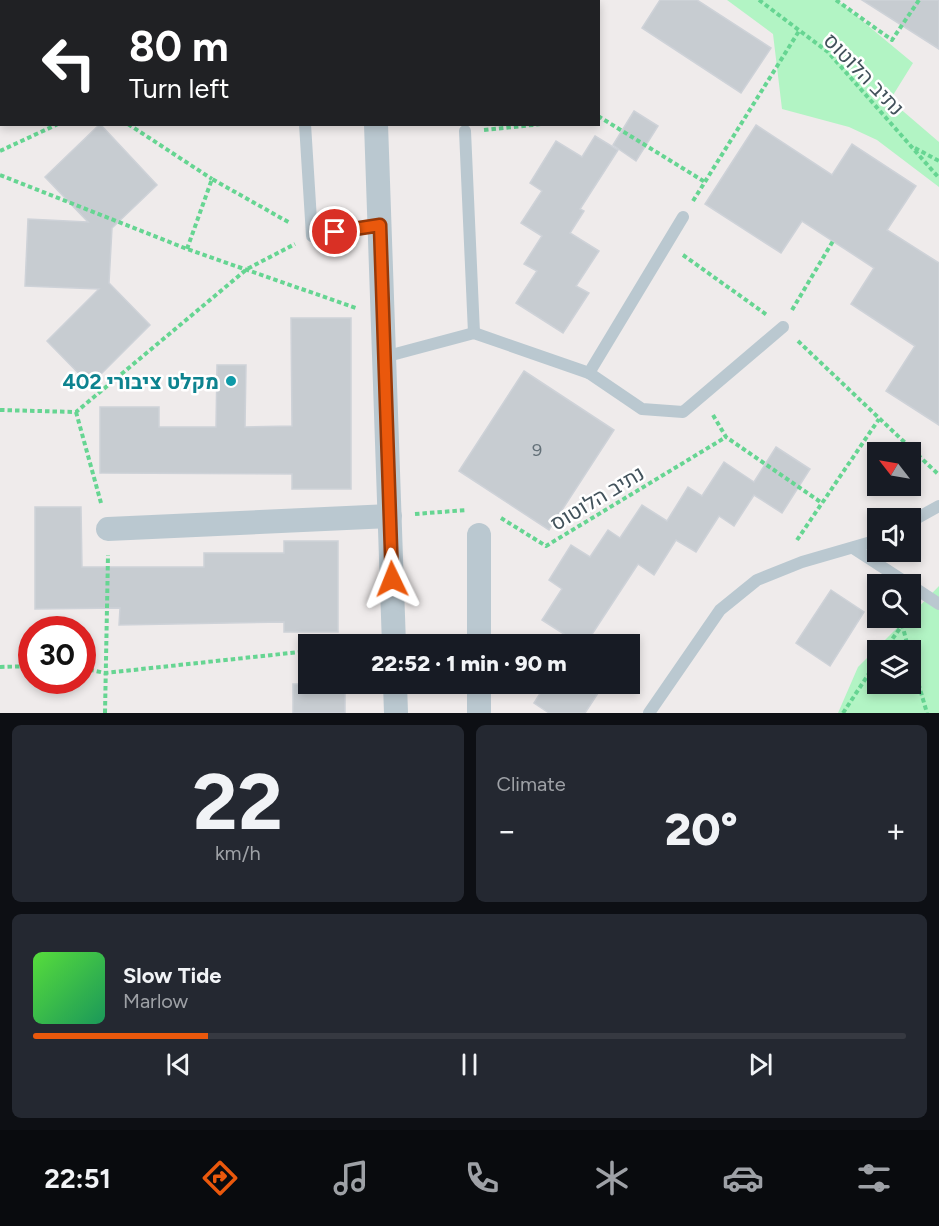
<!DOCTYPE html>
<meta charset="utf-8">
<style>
:root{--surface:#171b24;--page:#242831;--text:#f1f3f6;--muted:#9ea1a6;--line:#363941;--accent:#ea580c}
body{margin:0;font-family:Figtree,Heebo,sans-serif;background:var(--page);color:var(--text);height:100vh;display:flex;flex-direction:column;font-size:22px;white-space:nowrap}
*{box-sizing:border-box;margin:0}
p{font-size:20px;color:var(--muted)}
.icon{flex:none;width:33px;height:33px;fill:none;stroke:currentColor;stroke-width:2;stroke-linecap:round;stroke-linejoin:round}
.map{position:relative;height:713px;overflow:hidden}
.panel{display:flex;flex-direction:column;gap:12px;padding:12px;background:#0d0f14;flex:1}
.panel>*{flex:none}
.hud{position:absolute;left:0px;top:0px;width:600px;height:126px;box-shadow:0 3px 9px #0003;background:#202124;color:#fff;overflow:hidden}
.needle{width:39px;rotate:301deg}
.tools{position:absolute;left:867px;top:442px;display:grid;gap:12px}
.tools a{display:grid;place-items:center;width:54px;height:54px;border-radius:0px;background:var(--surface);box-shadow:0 3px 9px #0003;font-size:30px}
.speed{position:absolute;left:18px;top:616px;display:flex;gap:12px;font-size:30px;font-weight:700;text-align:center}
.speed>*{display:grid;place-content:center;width:78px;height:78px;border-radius:50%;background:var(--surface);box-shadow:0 3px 9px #0003;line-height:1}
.speed .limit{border:9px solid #d22;background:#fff;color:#111}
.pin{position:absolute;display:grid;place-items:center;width:51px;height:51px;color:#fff;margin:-26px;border:3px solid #fff;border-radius:50%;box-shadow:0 2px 6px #0007}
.me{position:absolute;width:66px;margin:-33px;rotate:358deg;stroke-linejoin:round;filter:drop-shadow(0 0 4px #0008)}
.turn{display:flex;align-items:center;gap:21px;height:126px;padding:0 30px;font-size:27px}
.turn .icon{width:78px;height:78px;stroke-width:2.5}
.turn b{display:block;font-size:42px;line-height:51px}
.big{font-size:45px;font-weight:800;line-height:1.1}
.panel .widget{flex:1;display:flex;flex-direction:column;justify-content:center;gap:9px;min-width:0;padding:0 21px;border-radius:9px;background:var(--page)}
.panel .dial{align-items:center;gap:0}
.dial b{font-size:78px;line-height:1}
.song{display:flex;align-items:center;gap:18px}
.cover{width:72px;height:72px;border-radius:9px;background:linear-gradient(135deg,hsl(110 70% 55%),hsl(150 70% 35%))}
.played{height:6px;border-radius:3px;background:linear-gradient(90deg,var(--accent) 20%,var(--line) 20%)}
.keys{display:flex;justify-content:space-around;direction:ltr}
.heat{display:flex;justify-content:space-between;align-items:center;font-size:33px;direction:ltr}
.panel .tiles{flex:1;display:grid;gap:12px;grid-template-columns:1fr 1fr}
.widget:last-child{grid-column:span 2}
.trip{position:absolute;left:298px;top:634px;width:342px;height:60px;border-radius:0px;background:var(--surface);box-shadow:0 3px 9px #0003;font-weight:800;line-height:60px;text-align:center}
.tabs{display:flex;height:96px;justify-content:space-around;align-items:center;background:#090b0e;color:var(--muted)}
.tabs .icon{width:42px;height:42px}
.tabs .current{color:var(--accent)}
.tabs b{font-size:27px;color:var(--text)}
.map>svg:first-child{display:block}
.green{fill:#b2f4c4;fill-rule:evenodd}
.building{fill:#c7ccd1;stroke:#ced2d8;stroke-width:1.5}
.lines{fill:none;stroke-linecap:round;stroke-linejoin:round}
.path{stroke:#66d592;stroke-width:4;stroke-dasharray:4.5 3;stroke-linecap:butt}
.service{stroke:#bac8d0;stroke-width:12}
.minor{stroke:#bac8d0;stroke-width:24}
.tertiary{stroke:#bac8d0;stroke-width:28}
.route-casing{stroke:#983908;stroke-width:15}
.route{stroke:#ea580c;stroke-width:10}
.culture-dot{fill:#0f9aa8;stroke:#fff;stroke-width:2}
.labels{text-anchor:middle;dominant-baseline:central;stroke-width:5;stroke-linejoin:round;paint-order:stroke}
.number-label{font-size:18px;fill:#637078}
.street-label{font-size:21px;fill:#42525b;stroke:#fff}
.culture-label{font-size:21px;font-weight:bold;fill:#0d838f;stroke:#fff;text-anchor:end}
</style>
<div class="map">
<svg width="939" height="713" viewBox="0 0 939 713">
<rect width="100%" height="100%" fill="#efebeb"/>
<g class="green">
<polygon points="727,0 837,0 913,63 890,100 939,142 939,187 877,140 849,127 782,109 773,34"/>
<path d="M939,586V713H838L858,667L907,618H910L911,615ZM878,651H910V684H878Z"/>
</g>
<g class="building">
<polygon points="660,0 697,0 771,48 741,93 642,28"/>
<polygon points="862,0 939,0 939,49"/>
<polygon points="634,111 658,126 636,161 613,145"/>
<polygon points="100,124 157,185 112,228 109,283 150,325 90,385 47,341 99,289 25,286 28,219 88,222 45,177"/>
<polygon points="756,125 832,175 852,144 916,186 887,230 939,263 939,425 886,391 915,346 851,304 874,268 802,221 781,253 705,204"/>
<polygon points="595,136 618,150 580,209 584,211 570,233 599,251 576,286 589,293 563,333 516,303 537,271 524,264 542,236 521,223 542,191 530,183 556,141 582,157"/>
<polygon points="291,318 351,318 351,489 292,489 292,474 100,473 100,407 159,407 159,427 216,427 217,365 246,365 245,427 292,426"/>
<polygon points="524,371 614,430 549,530 459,471"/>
<polygon points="776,447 810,469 782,513 754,495 734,526 719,516 696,552 676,540 654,575 638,564 585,645 556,645 564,634 542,620 562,589 549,580 571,545 590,557 608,530 620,538 642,505 667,521 688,487 702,496 724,462 754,482"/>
<polygon points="35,507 81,507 82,567 204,567 204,553 284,553 284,541 338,541 338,632 284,632 284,622 119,625 120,608 35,609"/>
<polygon points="831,590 864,612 830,666 796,643"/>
<rect x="293" y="684" width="52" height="29"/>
<polygon points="546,684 597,684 602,687 585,713 549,713 534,703"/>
</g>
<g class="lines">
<g class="path">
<polyline points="759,0 828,52 939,178"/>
<polyline points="836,0 892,40 919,0"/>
<polyline points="598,116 705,182"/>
<polyline points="128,124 212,179"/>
<polyline points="484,130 542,124"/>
<polyline points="915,148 939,161"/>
<polyline points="0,151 58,124"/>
<polyline points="0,175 187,249 356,308"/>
<polyline points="693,201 799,31"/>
<polyline points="187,249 212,179 290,223"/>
<polyline points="683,255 767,315"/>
<polyline points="792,310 833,241"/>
<polyline points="798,341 939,475"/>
<polyline points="0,410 76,412 247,269 295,244"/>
<polyline points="76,412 101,503"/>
<polyline points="713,415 726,437 822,503"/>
<polyline points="415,514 467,510"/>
<polyline points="501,518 546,546 726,437"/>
<polyline points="797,540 879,419"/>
<polyline points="902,624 909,651"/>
<polyline points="884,651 907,618"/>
<polyline points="910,655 927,713"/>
<polyline points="0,667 32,666"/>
<polyline points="82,668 105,673 309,651"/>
<polyline points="105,713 108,555"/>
<polyline points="843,713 878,660"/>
</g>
<g class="service">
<polyline points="305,124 312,236 380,225"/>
<polyline points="465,131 474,333"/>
<polyline points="384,357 474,333 589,373 683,217"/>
<polyline points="589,373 642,409 683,412 783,327"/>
<polyline points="910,522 939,506"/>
<polyline points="853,548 910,585"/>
<polyline points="910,585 939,604"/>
<polyline points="649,713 720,610 757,580 802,562 878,540"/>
</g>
<g class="minor">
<polyline points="372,0 372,2"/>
<polyline points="376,124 394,645"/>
<polyline points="108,529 390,516"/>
<polyline points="479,535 479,645"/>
<polyline points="395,684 396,713"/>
<polyline points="479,684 479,713"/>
</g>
<g class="tertiary">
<polyline points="29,2 31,0"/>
<polyline points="0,31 2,29"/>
</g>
</g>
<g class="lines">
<g class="route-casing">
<polyline id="route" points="335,232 380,225 392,579"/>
</g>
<use href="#route" class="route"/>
</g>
<circle class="culture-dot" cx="231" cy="381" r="6"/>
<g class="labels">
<g class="number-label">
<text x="537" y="450">9</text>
</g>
<g class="street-label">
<text transform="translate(864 74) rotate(46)">נתיב הלוטוס</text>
<text transform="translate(597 498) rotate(-31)">נתיב הלוטוס</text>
</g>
<g class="culture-label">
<text x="219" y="381">מקלט ציבורי 402</text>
</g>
</g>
</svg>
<div class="tools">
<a><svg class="needle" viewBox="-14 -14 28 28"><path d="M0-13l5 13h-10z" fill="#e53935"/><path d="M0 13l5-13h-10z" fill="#9ea1a6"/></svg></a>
<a><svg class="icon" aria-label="sound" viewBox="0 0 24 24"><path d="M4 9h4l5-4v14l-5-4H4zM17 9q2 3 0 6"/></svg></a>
<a><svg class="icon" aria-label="search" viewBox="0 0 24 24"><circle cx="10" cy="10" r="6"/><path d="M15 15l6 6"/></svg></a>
<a><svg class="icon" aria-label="layers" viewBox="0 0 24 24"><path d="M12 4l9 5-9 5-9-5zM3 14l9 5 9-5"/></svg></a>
</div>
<div class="speed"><div class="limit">30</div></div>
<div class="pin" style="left:335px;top:232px;background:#d93025"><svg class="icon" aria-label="arrive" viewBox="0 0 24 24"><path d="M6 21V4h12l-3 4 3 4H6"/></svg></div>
<svg class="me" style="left:392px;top:579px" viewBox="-20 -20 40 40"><path d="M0-17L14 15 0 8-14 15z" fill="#ea580c" stroke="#fff" stroke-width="4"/></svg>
<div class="trip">22:52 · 1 min · 90 m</div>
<div class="hud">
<div class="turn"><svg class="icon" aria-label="left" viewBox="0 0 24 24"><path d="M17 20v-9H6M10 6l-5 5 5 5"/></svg><div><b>80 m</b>Turn left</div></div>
</div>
</div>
<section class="panel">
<div class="tiles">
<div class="widget dial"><b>22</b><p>km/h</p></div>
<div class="widget"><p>Climate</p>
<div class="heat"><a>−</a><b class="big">20°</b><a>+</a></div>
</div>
<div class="widget">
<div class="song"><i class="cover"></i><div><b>Slow Tide</b><p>Marlow</p></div></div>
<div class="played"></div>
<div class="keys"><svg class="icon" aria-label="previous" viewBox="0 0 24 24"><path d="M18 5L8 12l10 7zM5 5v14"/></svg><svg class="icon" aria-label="pause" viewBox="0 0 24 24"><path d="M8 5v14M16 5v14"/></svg><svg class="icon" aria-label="next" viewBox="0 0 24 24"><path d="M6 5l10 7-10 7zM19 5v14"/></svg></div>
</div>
</div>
</section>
<nav class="tabs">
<b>22:51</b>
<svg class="icon current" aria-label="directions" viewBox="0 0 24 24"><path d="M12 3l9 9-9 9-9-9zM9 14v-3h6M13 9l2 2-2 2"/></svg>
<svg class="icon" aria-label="music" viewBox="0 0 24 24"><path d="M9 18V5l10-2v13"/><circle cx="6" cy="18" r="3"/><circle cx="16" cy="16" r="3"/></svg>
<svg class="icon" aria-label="phone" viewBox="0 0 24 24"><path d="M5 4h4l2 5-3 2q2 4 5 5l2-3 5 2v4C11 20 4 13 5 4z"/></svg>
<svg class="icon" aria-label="climate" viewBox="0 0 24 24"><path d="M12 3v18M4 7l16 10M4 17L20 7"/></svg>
<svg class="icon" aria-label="car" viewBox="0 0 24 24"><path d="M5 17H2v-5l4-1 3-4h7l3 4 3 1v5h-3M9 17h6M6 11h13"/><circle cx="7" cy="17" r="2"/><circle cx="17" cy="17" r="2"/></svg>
<svg class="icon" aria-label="filters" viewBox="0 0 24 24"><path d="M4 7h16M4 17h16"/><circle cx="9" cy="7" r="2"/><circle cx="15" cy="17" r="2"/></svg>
</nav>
